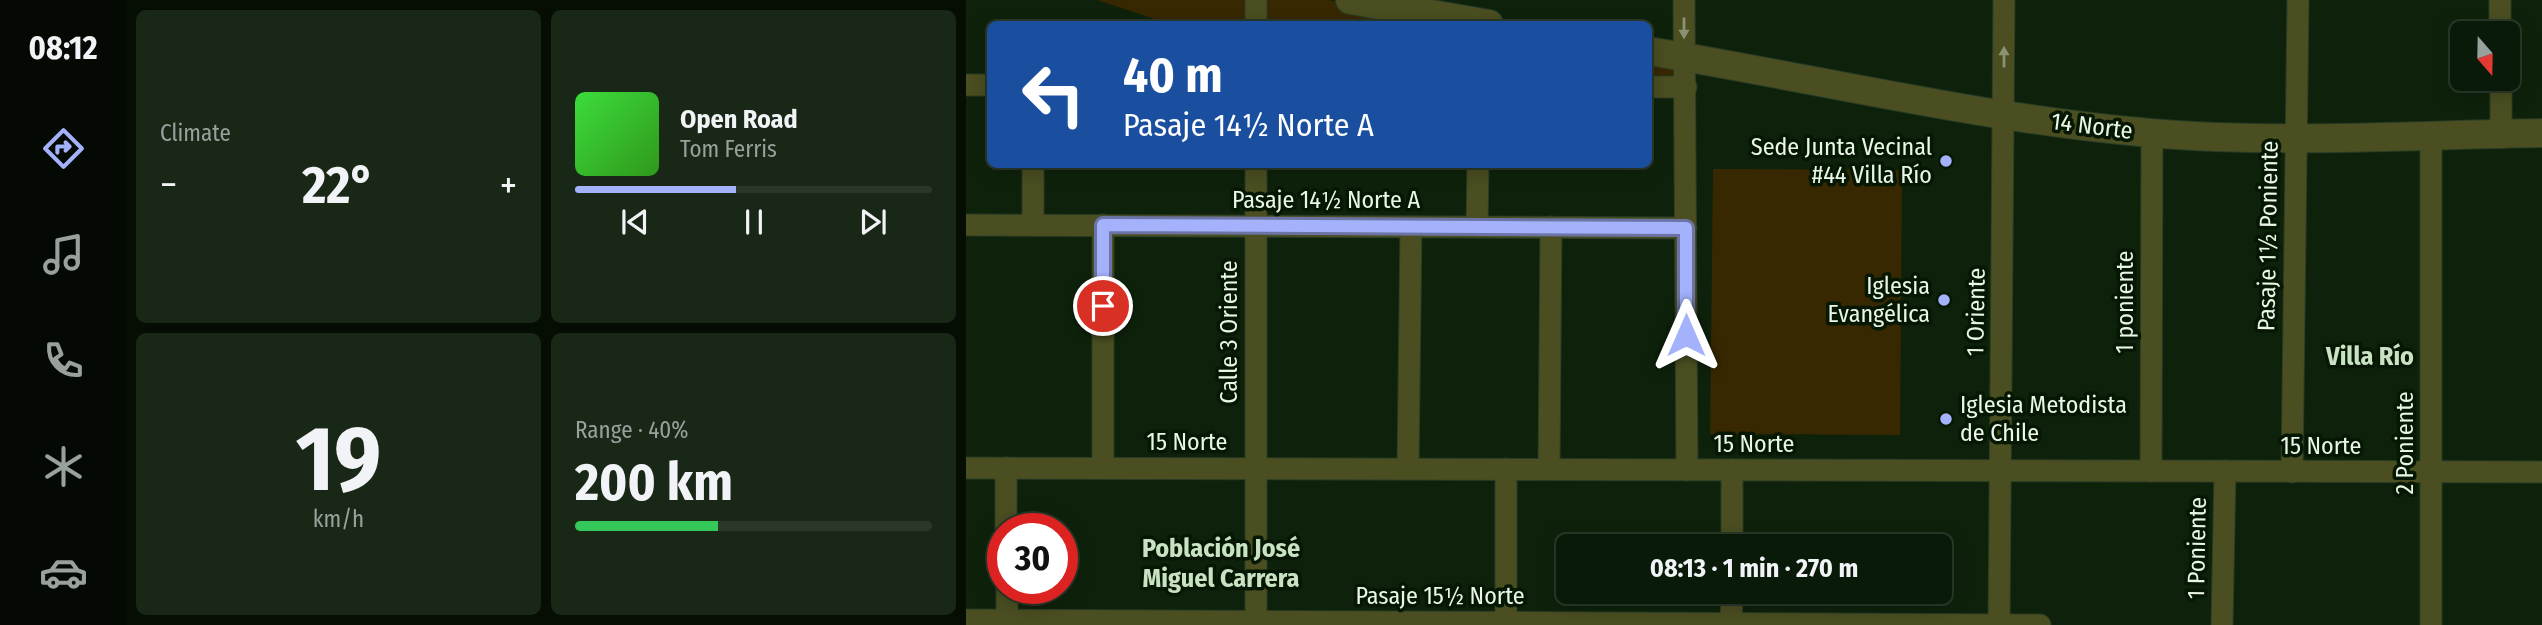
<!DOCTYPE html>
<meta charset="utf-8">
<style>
:root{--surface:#0a1a08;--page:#182716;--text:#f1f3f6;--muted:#99a19c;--line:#2a3829;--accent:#a4b2fc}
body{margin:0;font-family:"Fira Sans Condensed",sans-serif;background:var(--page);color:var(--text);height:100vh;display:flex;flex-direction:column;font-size:26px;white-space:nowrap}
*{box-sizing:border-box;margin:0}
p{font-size:23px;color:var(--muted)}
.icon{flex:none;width:38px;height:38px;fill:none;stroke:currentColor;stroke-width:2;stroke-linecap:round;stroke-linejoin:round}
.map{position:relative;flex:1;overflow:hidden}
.panel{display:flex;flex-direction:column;gap:10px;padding:10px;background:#060e04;width:840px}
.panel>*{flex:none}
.guide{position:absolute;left:21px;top:21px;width:665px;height:147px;border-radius:10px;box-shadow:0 4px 18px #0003,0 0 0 2px var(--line);background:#1a4fa0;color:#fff;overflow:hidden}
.needle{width:46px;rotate:160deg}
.fabs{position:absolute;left:1484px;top:21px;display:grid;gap:14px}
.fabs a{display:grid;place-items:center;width:70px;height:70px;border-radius:10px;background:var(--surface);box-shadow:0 4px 18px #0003,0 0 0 2px var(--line);font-size:35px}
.speed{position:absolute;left:21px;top:513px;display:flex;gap:14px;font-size:35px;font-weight:700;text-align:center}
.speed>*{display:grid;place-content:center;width:91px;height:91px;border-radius:50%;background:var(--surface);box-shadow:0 4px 18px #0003,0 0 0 2px var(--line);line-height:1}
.speed .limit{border:10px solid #d22;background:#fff;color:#111}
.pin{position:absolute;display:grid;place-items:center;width:60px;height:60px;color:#fff;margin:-30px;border:4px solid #fff;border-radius:50%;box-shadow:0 2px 7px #0007}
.me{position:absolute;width:77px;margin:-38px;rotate:0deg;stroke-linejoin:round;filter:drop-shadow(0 0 5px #0008)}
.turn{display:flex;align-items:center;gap:24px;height:147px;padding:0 21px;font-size:32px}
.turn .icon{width:91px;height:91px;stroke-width:2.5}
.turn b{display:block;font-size:49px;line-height:60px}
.big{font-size:52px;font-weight:700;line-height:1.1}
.panel .widget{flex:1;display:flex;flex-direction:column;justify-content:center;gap:10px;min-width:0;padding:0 24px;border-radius:10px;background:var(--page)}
.panel .dial{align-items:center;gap:0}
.dial b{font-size:91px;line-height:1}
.song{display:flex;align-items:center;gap:21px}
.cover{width:84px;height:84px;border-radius:10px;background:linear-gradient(135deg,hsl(120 70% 55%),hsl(110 70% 35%))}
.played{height:7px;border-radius:4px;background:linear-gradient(90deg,var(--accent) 45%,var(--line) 45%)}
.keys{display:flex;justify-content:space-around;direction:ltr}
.heat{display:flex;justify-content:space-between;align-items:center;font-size:38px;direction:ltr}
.charge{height:10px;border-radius:5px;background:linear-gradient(90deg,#34c759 40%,var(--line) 0)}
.panel .tiles{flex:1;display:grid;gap:10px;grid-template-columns:repeat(2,1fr)}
.trip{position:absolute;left:590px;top:534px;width:396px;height:70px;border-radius:10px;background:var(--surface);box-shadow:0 4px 18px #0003,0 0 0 2px var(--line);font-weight:700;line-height:70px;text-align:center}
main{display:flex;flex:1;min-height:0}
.tab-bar{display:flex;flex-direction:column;width:126px;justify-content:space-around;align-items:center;background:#040a03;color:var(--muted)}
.tab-bar .icon{width:49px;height:49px}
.tab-bar .active{color:var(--accent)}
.tab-bar b{font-size:32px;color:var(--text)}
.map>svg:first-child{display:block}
.green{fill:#372801}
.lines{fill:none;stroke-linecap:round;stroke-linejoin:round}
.minor-casing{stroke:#283c26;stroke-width:23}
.tertiary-casing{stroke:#283c26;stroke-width:30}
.minor{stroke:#4a4e21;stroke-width:21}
.tertiary{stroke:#4a4e21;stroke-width:28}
.oneway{fill:#8a9271}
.route-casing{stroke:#6b74a4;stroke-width:18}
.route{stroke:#a4b2fc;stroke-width:12}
.poi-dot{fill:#a4b2fc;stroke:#061803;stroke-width:2.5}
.labels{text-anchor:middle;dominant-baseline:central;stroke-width:7;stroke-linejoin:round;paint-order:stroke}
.street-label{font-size:24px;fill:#eaf7e8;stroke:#061803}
.poi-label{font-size:24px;fill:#eaf7e8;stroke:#061803;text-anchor:end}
.neighbourhood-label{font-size:26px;font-weight:bold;fill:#c9e2c4;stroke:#061803}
</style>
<main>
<nav class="tab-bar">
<b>08:12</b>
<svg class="icon active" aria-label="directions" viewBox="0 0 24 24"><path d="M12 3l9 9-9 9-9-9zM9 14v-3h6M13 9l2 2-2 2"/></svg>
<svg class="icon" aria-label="music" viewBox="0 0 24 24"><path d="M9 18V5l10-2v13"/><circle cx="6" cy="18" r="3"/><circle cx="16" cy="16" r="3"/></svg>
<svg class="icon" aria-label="phone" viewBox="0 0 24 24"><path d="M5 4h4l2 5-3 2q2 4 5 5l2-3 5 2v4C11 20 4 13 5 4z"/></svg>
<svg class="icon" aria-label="climate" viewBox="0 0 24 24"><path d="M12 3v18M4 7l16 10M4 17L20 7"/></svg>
<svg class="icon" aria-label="car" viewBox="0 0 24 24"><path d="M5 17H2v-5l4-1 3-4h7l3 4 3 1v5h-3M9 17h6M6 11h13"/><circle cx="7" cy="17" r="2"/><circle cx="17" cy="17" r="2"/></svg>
</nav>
<section class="panel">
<div class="tiles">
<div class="widget"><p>Climate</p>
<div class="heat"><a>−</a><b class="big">22°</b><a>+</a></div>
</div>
<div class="widget">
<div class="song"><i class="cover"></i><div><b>Open Road</b><p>Tom Ferris</p></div></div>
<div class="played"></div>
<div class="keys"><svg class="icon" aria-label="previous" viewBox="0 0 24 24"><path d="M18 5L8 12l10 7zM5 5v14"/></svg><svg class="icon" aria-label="pause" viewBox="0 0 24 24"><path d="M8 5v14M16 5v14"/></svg><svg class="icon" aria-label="next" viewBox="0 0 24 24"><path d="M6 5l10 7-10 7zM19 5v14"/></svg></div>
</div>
<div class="widget dial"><b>19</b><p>km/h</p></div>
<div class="widget"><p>Range · 40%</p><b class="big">200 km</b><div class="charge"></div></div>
</div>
</section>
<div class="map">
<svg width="1576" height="625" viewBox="0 0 1576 625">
<rect width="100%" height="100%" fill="#0e220b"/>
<g class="green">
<polygon points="131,0 362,0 498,24 193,24 192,20"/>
<polygon points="682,57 712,63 710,81 683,82"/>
<polygon points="747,169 936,170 934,435 744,434"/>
</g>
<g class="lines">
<g class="minor-casing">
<g id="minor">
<polyline points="718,0 721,470"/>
<polyline points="1534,0 1534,33"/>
<polyline points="290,24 290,0"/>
<polyline points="1535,79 1535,133"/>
<polyline points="0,85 24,85"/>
<polyline points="682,87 720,87"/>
<polyline points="1465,135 1465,625"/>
<polyline points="0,225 720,228"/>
<polyline points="67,225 67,164"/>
<polyline points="511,227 512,164"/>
<polyline points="0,468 1576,472"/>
<polyline points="40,468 40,528"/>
<polyline points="137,468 137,225"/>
<polyline points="442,469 445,227"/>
<polyline points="583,469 585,227"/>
<polyline points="1185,471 1186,133"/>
<polyline points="1326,472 1332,0"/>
<polyline points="766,546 766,470"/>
<polyline points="41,588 41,625"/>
<polyline points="0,620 1074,625"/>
<polyline points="290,625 290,164"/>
<polyline points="540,625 540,469"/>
<polyline points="765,625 766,592"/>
<polyline points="1033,625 1038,0"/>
<polyline points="1256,625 1259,471"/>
</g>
</g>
<g class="tertiary-casing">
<g id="tertiary">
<polyline points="384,0 523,24"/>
<path d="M682,51C849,78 1016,119 1184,133C1314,144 1446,135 1576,133"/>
</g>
</g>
<use href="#minor" class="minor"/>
<use href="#tertiary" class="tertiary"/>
</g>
<defs><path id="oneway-solid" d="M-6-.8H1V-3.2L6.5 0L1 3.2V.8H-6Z" transform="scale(1.75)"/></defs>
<g class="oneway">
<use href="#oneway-solid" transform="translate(718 28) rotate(90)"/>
<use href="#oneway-solid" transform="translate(1038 57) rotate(-90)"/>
</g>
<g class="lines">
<g class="route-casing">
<polyline id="route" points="137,306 137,225 720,228 720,335"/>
</g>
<use href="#route" class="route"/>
</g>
<g class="poi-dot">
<circle cx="980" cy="161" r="7"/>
<circle cx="978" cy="300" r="7"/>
<circle cx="980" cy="419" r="7"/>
</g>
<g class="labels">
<g class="street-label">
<text transform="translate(1126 126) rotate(7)">14 Norte</text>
<text x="360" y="200">Pasaje 14½ Norte A</text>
<text transform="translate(1302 236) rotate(-89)">Pasaje 1½ Poniente</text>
<text transform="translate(1159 302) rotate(-90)">1 poniente</text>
<text transform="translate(1010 312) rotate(-89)">1 Oriente</text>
<text transform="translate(263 332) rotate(-90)">Calle 3 Oriente</text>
<text x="221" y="442">15 Norte</text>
<text transform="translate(1439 443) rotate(-90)">2 Poniente</text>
<text x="788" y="444">15 Norte</text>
<text x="1355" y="446">15 Norte</text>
<text transform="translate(1231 548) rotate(-89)">1 Poniente</text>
<text x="474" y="596">Pasaje 15½ Norte</text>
</g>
<g class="poi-label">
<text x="966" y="147">Sede Junta Vecinal<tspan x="966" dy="28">#44 Villa Río</tspan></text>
<text x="964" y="286">Iglesia<tspan x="964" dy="28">Evangélica</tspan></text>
<text x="994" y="405" text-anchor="start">Iglesia Metodista<tspan x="994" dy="28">de Chile</tspan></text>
</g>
<g class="neighbourhood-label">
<text x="1404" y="356">Villa Río</text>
<text x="255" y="548">Población José<tspan x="255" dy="30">Miguel Carrera</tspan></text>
</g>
</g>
</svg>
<div class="fabs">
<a><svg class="needle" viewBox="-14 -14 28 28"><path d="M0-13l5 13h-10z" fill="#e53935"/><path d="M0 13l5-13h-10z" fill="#99a19c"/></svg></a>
</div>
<div class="speed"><div class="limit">30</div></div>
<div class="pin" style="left:137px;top:306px;background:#d93025"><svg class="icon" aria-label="arrive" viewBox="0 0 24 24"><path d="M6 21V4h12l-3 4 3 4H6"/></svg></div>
<svg class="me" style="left:720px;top:335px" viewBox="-20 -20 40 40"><path d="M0-17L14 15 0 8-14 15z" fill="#a4b2fc" stroke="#fff" stroke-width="4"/></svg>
<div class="trip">08:13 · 1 min · 270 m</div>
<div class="guide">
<div class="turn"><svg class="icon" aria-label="left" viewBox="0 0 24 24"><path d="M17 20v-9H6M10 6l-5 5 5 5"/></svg><div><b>40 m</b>Pasaje 14½ Norte A</div></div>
</div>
</div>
</main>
